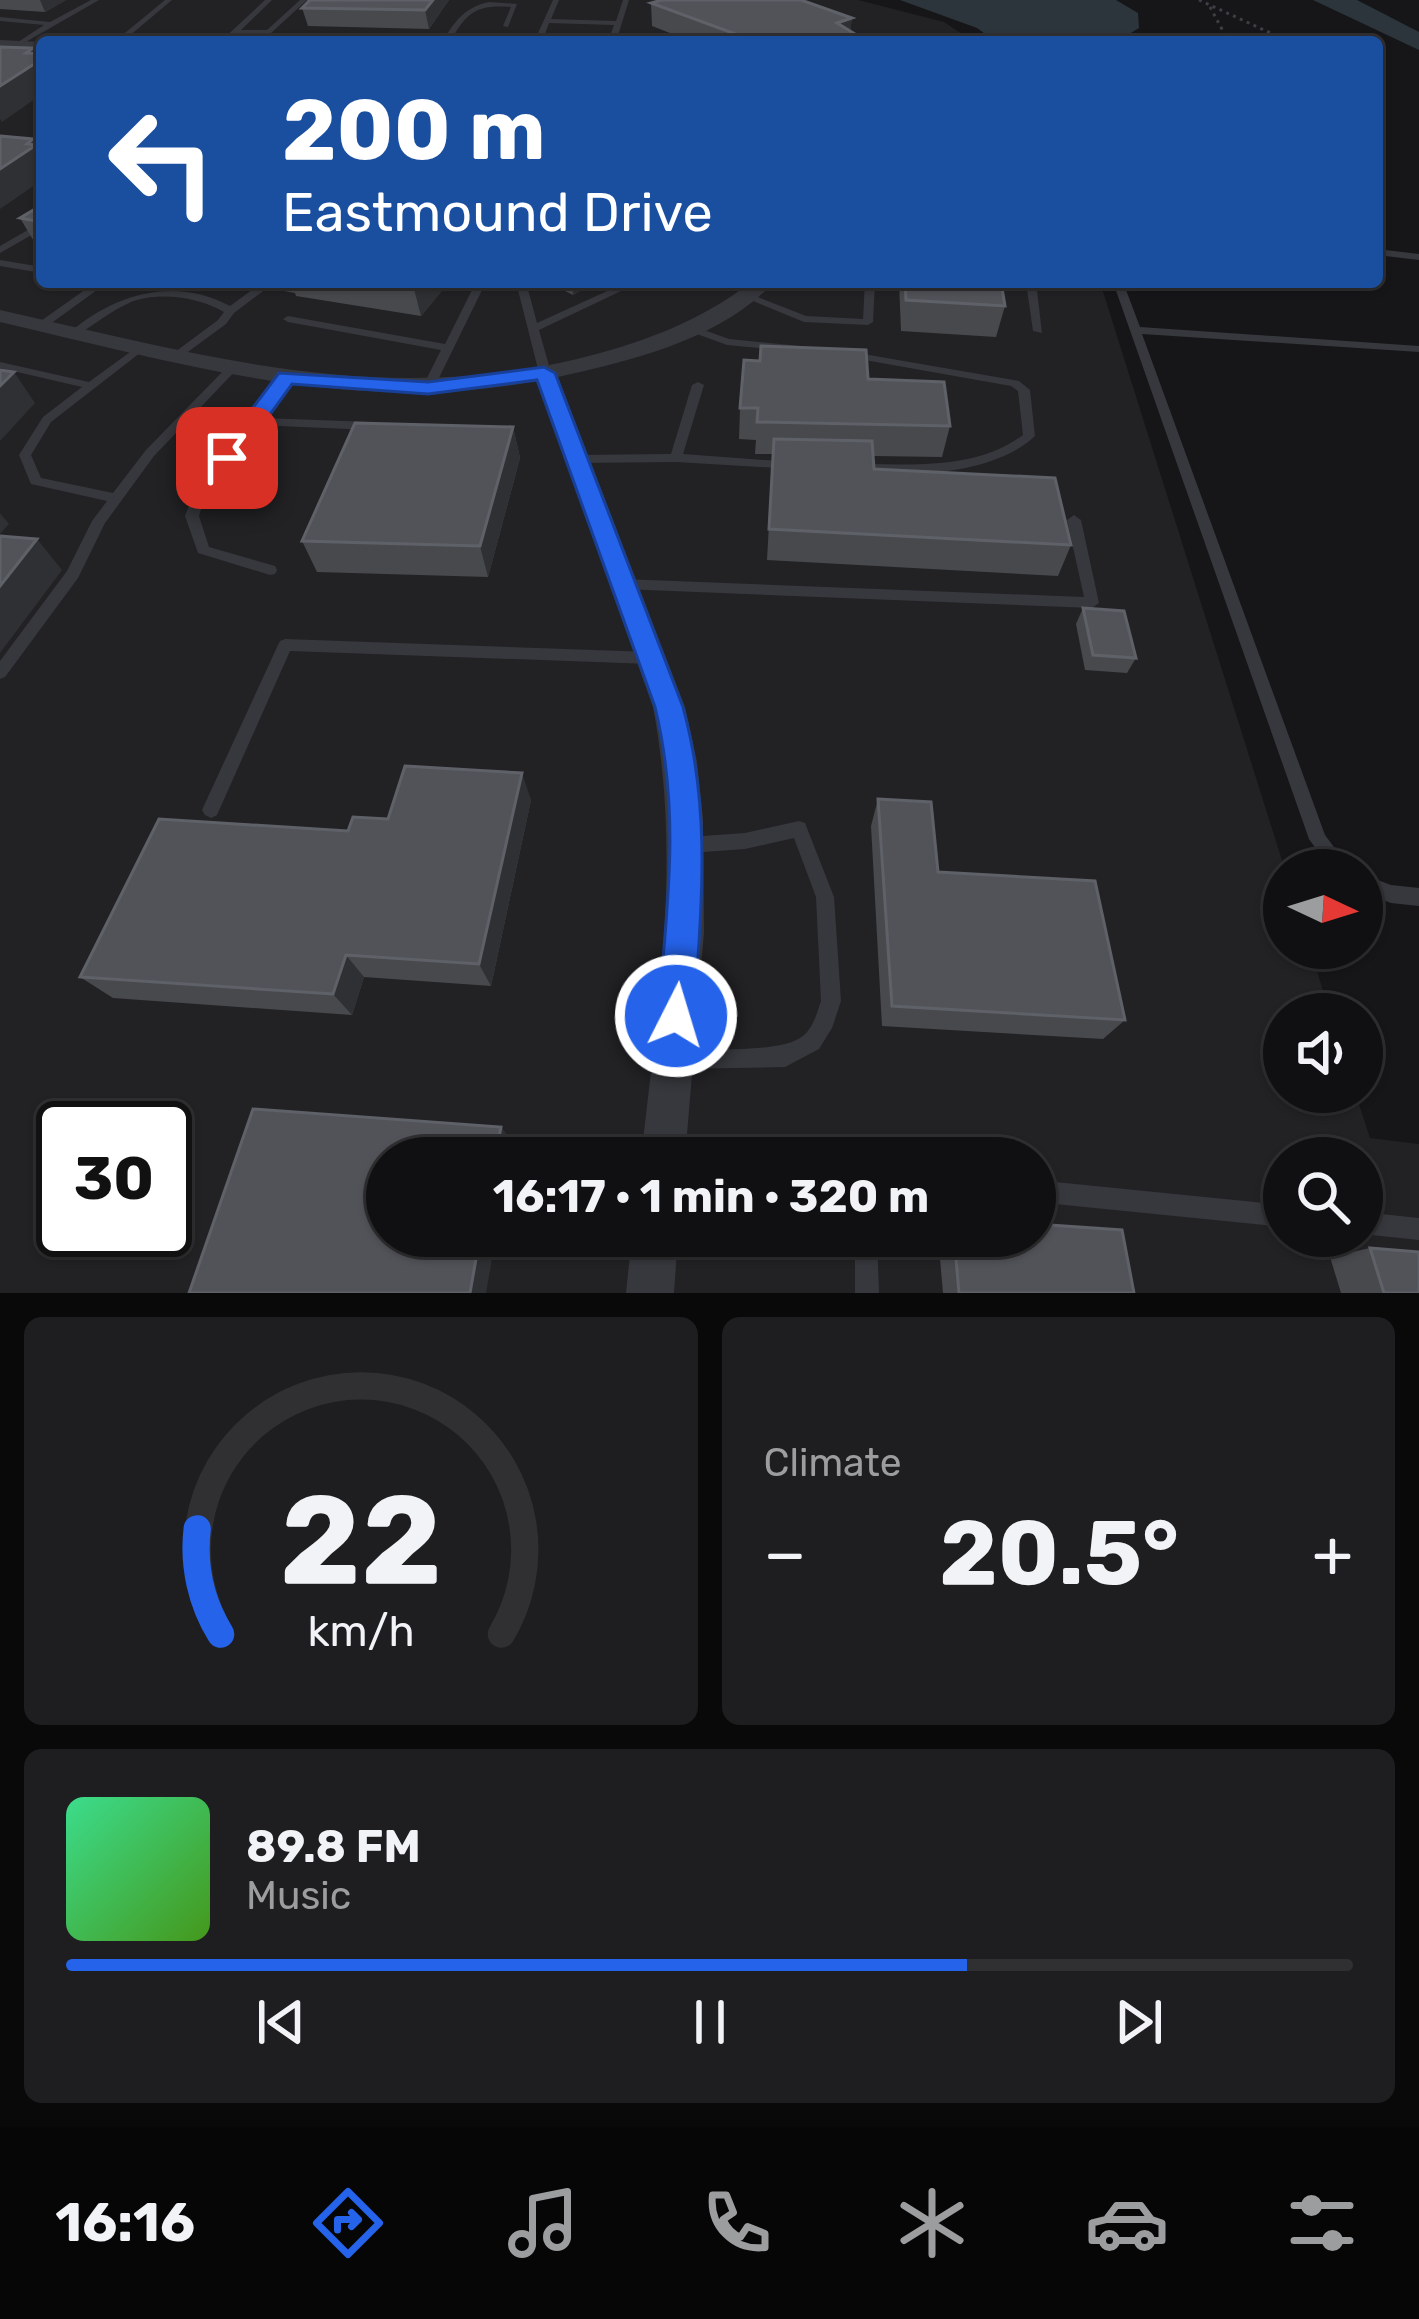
<!DOCTYPE html>
<meta charset="utf-8">
<style>
:root{--surface:#101012;--page:#1e1e20;--text:#f1f3f6;--muted:#9c9d9f;--line:#303032;--accent:#2563eb}
body{margin:0;font-family:Rubik,sans-serif;background:var(--page);color:var(--text);height:100vh;display:flex;flex-direction:column;font-size:45px;white-space:nowrap}
*{box-sizing:border-box;margin:0}
p{font-size:39px;color:var(--muted)}
.icon{flex:none;width:66px;height:66px;fill:none;stroke:currentColor;stroke-width:2;stroke-linecap:round;stroke-linejoin:round}
.map{position:relative;height:1293px;overflow:hidden}
.details{display:flex;flex-direction:column;gap:24px;padding:24px;background:#09090a;flex:1}
.details>*{flex:none}
.guide{position:absolute;left:36px;top:36px;width:1347px;height:252px;border-radius:12px;box-shadow:0 3px 9px #0004,0 0 0 3px var(--line);background:#1a4fa0;color:#fff;overflow:hidden}
.needle{width:78px;rotate:94deg}
.fabs{position:absolute;left:1263px;top:849px;display:grid;gap:24px}
.fabs a{display:grid;place-items:center;width:120px;height:120px;border-radius:50%;background:var(--surface);box-shadow:0 3px 9px #0004,0 0 0 3px var(--line);font-size:60px}
.speed{position:absolute;left:36px;top:1101px;display:flex;gap:24px;font-size:60px;font-weight:700;text-align:center}
.speed>*{display:grid;place-content:center;width:156px;height:156px;border-radius:50%;background:var(--surface);box-shadow:0 3px 9px #0004,0 0 0 3px var(--line);line-height:1}
.speed .limit{border:6px solid #111;border-radius:18px;background:#fff;color:#111}
.pin{position:absolute;display:grid;place-items:center;width:102px;height:102px;color:#fff;margin:-51px;border-radius:24px;box-shadow:0 6px 18px #0006}
.me{position:absolute;width:132px;margin:-66px;rotate:5deg;stroke-linejoin:round;filter:drop-shadow(0 0 9px #0008)}
.turn{display:flex;align-items:center;gap:42px;height:252px;padding:0 48px;font-size:54px}
.turn .icon{width:156px;height:156px;stroke-width:2.5}
.turn b{display:block;font-size:84px;line-height:102px}
.big{font-size:90px;font-weight:700;line-height:1.1}
.details .card{flex:1;display:flex;flex-direction:column;justify-content:center;gap:18px;min-width:0;padding:0 42px;border-radius:18px;background:var(--page)}
.details .dial{align-items:center;gap:0}
.dial svg{height:312px;overflow:visible;fill:none;stroke:var(--line);stroke-width:7;stroke-linecap:round;text-anchor:middle}
.dial text{fill:var(--text);stroke:none}
.song{display:flex;align-items:center;gap:36px}
.cover{width:144px;height:144px;border-radius:18px;background:linear-gradient(135deg,hsl(150 70% 55%),hsl(100 70% 35%))}
.played{height:12px;border-radius:6px;background:linear-gradient(90deg,var(--accent) 70%,var(--line) 70%)}
.keys{display:flex;justify-content:space-around;direction:ltr}
.heat{display:flex;justify-content:space-between;align-items:center;font-size:66px;direction:ltr}
.details .tiles{flex:1;display:grid;gap:24px;grid-template-columns:1fr 1fr}
.card:last-child{grid-column:span 2}
.trip{position:absolute;left:366px;top:1137px;width:690px;height:120px;border-radius:60px;background:var(--surface);box-shadow:0 3px 9px #0004,0 0 0 3px var(--line);font-weight:700;line-height:120px;text-align:center}
.tabs{display:flex;height:192px;justify-content:space-around;align-items:center;background:#060607;color:var(--muted)}
.tabs .icon{width:84px;height:84px}
.tabs .active{color:var(--accent)}
.tabs b{font-size:54px;color:var(--text)}
.map>svg:first-child{display:block}
.built{fill:#222225;fill-rule:evenodd}
.water{fill:#2c353c}
.lines{fill:none;stroke-linecap:round;stroke-linejoin:round}
.path{stroke:#3d3f44;stroke-width:3;stroke-dasharray:3 4.5;stroke-linecap:butt}
.service{fill:#37383d;fill-rule:evenodd}
.minor{fill:#37383d;fill-rule:evenodd}
.wall{fill:#47494d}
.shaded-wall{fill:#2f3033}
.building{fill:#525359;stroke:#5f6168;stroke-width:3}
.route{fill:#2563eb;stroke:#184099;stroke-width:3}
</style>
<div class="map">
<svg width="1419" height="1293" viewBox="0 0 1419 1293">
<rect width="100%" height="100%" fill="#161618"/>
<path class="built" d="M0,0H858L944,22L974,42H42V282H1100L1285,870L1284,948H1310L1330,1014H1284V1092H1355L1370,1138L1419,1144V1293H0ZM63,1128H165V1230H63ZM387,1158H1035V1236H387ZM1284,1158H1362V1236H1284Z"/>
<g class="water">
<polygon points="900,0 1116,0 1138,13 1139,28 1124,37 1128,42 996,42 977,28"/>
<polygon points="1313,0 1357,0 1419,32 1419,50"/>
</g>
<g class="lines">
<g class="path">
<polyline points="1199,0 1290,42"/>
<polyline points="1210,7 1229,42"/>
</g>
<g class="service">
<polygon points="91,0 99,0 17,47 15,44 44,25 0,21 0,17 50,22"/>
<polygon points="165,0 172,0 122,42 114,42"/>
<polygon points="265,0 272,0 241,30 267,30 300,0 307,0 271,33 237,34 228,42 220,42"/>
<polygon points="553,0 559,0 551,19 616,21 623,0 629,0 616,42 608,42 614,25 549,23 542,42 534,42"/>
<path d="M489,2L517,4L508,27L503,26L511,7C476,4 466,13 450,42H442C455,21 465,7 489,2Z"/>
<polygon points="42,222 42,229 0,253 0,246"/>
<polygon points="1377,249 1419,254 1419,260 1377,255"/>
<polygon points="0,260 42,267 42,273 0,266"/>
<polygon points="96,282 108,282 46,327 38,327 38,323"/>
<path d="M263,282H275L234,313L226,324L181,357H173L171,355L218,320L224,312C198,297 157,291 129,303C111,311 95,324 79,334L70,332C115,294 174,276 230,306Z"/>
<polygon points="476,282 486,282 434,388 428,391 422,388 441,350 288,322 283,319 288,316 445,344"/>
<polygon points="516,282 526,282 537,323 627,282 640,282 539,330 551,373 545,376 539,373"/>
<polygon points="865,282 875,282 873,322 868,325 804,322 741,296 750,294 806,316 863,319"/>
<polygon points="1026,282 1036,282 1042,333 1033,331"/>
<polygon points="1113,282 1123,282 1140,327 1419,346 1419,352 1142,334 1325,835 1351,870 1331,870 1309,839"/>
<polygon points="690,325 729,339 810,347 816,350 810,353 727,345 686,330 686,326"/>
<polygon points="141,344 147,347 145,349 51,422 31,455 41,478 113,493 146,450 229,365 237,365 239,367 154,456 105,523 78,578 5,677 0,679 0,661 67,571 92,521 107,501 31,484 19,455 43,417 82,387 0,368 0,362 89,382"/>
<path d="M846,351L1019,381L1030,390L1035,436C994,475 908,478 854,471L852,468L858,464C915,464 975,470 1023,435L1018,391L1011,386L842,356L840,354Z"/>
<polygon points="286,375 292,378 263,418 371,422 377,426 371,430 257,425 205,496 199,516 209,547 275,566 277,570 275,574 270,575 198,553 185,516 193,495 282,376"/>
<polygon points="698,382 704,385 683,454 792,462 798,466 796,469 676,462 576,463 570,459 576,455 671,454 692,385"/>
<polygon points="1074,515 1081,520 1099,603 1092,608 623,589 616,584 623,579 1084,597 1067,520"/>
<polygon points="285,639 650,652 655,654 658,658 655,662 650,664 290,651 217,815 211,818 205,815 202,810 278,645 280,641"/>
<path d="M799,821L805,823L834,897L841,1001L832,1028L819,1049L785,1067L675,1069L668,1066L665,1059L668,1052L675,1049C705,1048 781,1054 803,1036C813,1028 817,1013 821,1001L816,897L794,838L745,849L689,853L683,851L680,845L683,839L689,837L745,833Z"/>
<polygon points="1362,874 1391,885 1419,888 1419,906 1391,903 1362,892"/>
<polygon points="666,1144 700,1147 708,1150 711,1158 656,1158 658,1147"/>
<polygon points="1035,1180 1284,1205 1284,1227 1035,1202"/>
<polygon points="1362,1212 1419,1218 1419,1240 1362,1234"/>
<polygon points="855,1236 877,1236 879,1293 855,1293"/>
</g>
<g class="minor">
<polygon points="0,40 43,42 42,50 0,48"/>
<path d="M751,282H774C722,339 631,361 558,377L685,707L697,762L703,819L704,932L685,1158H641C658,1006 682,859 653,707L537,381C353,416 178,363 0,322V310C197,354 375,407 577,359C639,344 700,322 751,282Z"/>
<polygon points="632,1236 678,1236 674,1293 626,1293"/>
</g>
</g>
<g class="wall">
<polygon points="0,0 66,0 45,12 0,9"/>
<polygon points="307,0 449,0 429,29 308,26 302,8 308,2"/>
<polygon points="651,3 852,18 850,31 868,42 693,42 652,26"/>
<polygon points="42,205 42,249 38,248 20,218"/>
<polygon points="270,282 449,282 421,316 296,296 295,293 273,289"/>
<polygon points="547,282 595,282 573,295"/>
<polygon points="899,282 1001,282 1005,306 996,337 901,331"/>
<polygon points="868,379 950,426 942,457 873,456 874,469 1071,545 1058,576 767,560 773,454 755,454 756,440 739,439 740,408"/>
<polygon points="513,427 520,458 488,577 317,572 302,541"/>
<polygon points="1083,608 1136,658 1127,673 1085,670 1076,624"/>
<polygon points="878,799 938,872 1125,1020 1103,1039 882,1026 871,826"/>
<polygon points="531,800 491,986 364,977 352,1015 113,998 80,977 348,831 388,819"/>
<polygon points="938,1236 1035,1236 1134,1293 943,1293"/>
<polygon points="1370,1248 1419,1293 1341,1293 1330,1257"/>
</g>
<g class="shaded-wall">
<polygon points="40,0 66,0 45,12"/>
<polygon points="433,0 449,0 429,29 425,10"/>
<polygon points="852,18 849,41 837,23"/>
<polygon points="33,48 39,60 42,59 42,94 2,122 0,119 0,86 26,53"/>
<polygon points="33,139 42,155 42,180 0,209 0,169"/>
<polygon points="416,282 449,282 421,316 413,285"/>
<polygon points="572,282 595,282 573,295"/>
<polygon points="14,372 35,403 0,441 0,386"/>
<polygon points="513,427 520,458 488,577 480,546"/>
<polygon points="0,513 9,524 0,534"/>
<polygon points="37,539 62,570 0,653 0,586"/>
<polygon points="522,773 531,800 491,986 479,964"/>
<polygon points="346,955 364,977 352,1015 333,994"/>
<polygon points="501,1127 513,1142 510,1158 495,1158"/>
<polygon points="480,1236 496,1236 486,1293 470,1293"/>
</g>
<g class="building">
<polygon points="310,0 433,0 425,10 302,8"/>
<polygon points="662,0 801,0 852,18 837,23 868,42 803,42 795,37 781,42 757,42 651,3"/>
<polygon points="0,47 33,48 26,53 42,54 42,59 0,86"/>
<polygon points="0,136 33,139 27,144 36,145 0,169"/>
<polygon points="42,205 42,222 20,218"/>
<polygon points="905,282 1001,282 1005,306 906,300"/>
<polygon points="761,346 866,350 868,379 944,382 950,426 757,422 758,408 740,408 744,360 760,361"/>
<polygon points="0,370 14,372 0,386"/>
<polygon points="355,423 513,427 480,546 302,541"/>
<polygon points="774,439 872,441 874,469 1055,478 1071,545 769,529"/>
<polygon points="0,536 37,539 0,586"/>
<polygon points="1083,608 1124,611 1136,658 1093,655"/>
<polygon points="405,766 522,773 479,964 346,955 333,994 80,977 159,819 348,831 353,817 388,819"/>
<polygon points="878,799 931,802 938,872 1095,881 1125,1020 892,1006"/>
<polygon points="253,1109 501,1127 495,1158 387,1158 387,1236 480,1236 470,1293 189,1293"/>
<polygon points="1035,1224 1122,1230 1134,1293 959,1293 954,1236 1035,1236"/>
<polygon points="1370,1248 1419,1252 1419,1293 1384,1293"/>
</g>
<path class="route" d="M544,367L555,373L683,707C712,813 701,908 694,1016L688,1028L676,1034L663,1028L658,1016C667,908 681,814 655,707L537,380L428,394L292,384L235,463H219L215,458L279,373L428,382Z"/>
</svg>
<div class="fabs">
<a><svg class="needle" viewBox="-14 -14 28 28"><path d="M0-13l5 13h-10z" fill="#e53935"/><path d="M0 13l5-13h-10z" fill="#9c9d9f"/></svg></a>
<a><svg class="icon" aria-label="sound" viewBox="0 0 24 24"><path d="M4 9h4l5-4v14l-5-4H4zM17 9q2 3 0 6"/></svg></a>
<a><svg class="icon" aria-label="search" viewBox="0 0 24 24"><circle cx="10" cy="10" r="6"/><path d="M15 15l6 6"/></svg></a>
</div>
<div class="speed"><div class="limit">30</div></div>
<div class="pin" style="left:227px;top:458px;background:#d93025"><svg class="icon" aria-label="arrive" viewBox="0 0 24 24"><path d="M6 21V4h12l-3 4 3 4H6"/></svg></div>
<svg class="me" style="left:676px;top:1016px" viewBox="-20 -20 40 40"><circle r="17" fill="#2563eb" stroke="#fff" stroke-width="3"/><path d="M0-11L8 9 0 5-8 9z" fill="#fff"/></svg>
<div class="trip">16:17 · 1 min · 320 m</div>
<div class="guide">
<div class="turn"><svg class="icon" aria-label="left" viewBox="0 0 24 24"><path d="M17 20v-9H6M10 6l-5 5 5 5"/></svg><div><b>200 m</b>Eastmound Drive</div></div>
</div>
</div>
<section class="details">
<div class="tiles">
<div class="card dial"><svg viewBox="0 0 100 80">
<path d="M14 69A42 42 0 1 1 86 69"/>
<path d="M14 69A42 42 0 0 1 8 42" stroke="#2563eb"/>
<text x="50" y="56" font-size="32" font-weight="700">22</text>
<text x="50" y="72" font-size="11">km/h</text>
</svg></div>
<div class="card"><p>Climate</p>
<div class="heat"><a>−</a><b class="big">20.5°</b><a>+</a></div>
</div>
<div class="card">
<div class="song"><i class="cover"></i><div><b>89.8 FM</b><p>Music</p></div></div>
<div class="played"></div>
<div class="keys"><svg class="icon" aria-label="previous" viewBox="0 0 24 24"><path d="M18 5L8 12l10 7zM5 5v14"/></svg><svg class="icon" aria-label="pause" viewBox="0 0 24 24"><path d="M8 5v14M16 5v14"/></svg><svg class="icon" aria-label="next" viewBox="0 0 24 24"><path d="M6 5l10 7-10 7zM19 5v14"/></svg></div>
</div>
</div>
</section>
<nav class="tabs">
<b>16:16</b>
<svg class="icon active" aria-label="directions" viewBox="0 0 24 24"><path d="M12 3l9 9-9 9-9-9zM9 14v-3h6M13 9l2 2-2 2"/></svg>
<svg class="icon" aria-label="music" viewBox="0 0 24 24"><path d="M9 18V5l10-2v13"/><circle cx="6" cy="18" r="3"/><circle cx="16" cy="16" r="3"/></svg>
<svg class="icon" aria-label="phone" viewBox="0 0 24 24"><path d="M5 4h4l2 5-3 2q2 4 5 5l2-3 5 2v4C11 20 4 13 5 4z"/></svg>
<svg class="icon" aria-label="climate" viewBox="0 0 24 24"><path d="M12 3v18M4 7l16 10M4 17L20 7"/></svg>
<svg class="icon" aria-label="car" viewBox="0 0 24 24"><path d="M5 17H2v-5l4-1 3-4h7l3 4 3 1v5h-3M9 17h6M6 11h13"/><circle cx="7" cy="17" r="2"/><circle cx="17" cy="17" r="2"/></svg>
<svg class="icon" aria-label="filters" viewBox="0 0 24 24"><path d="M4 7h16M4 17h16"/><circle cx="9" cy="7" r="2"/><circle cx="15" cy="17" r="2"/></svg>
</nav>
